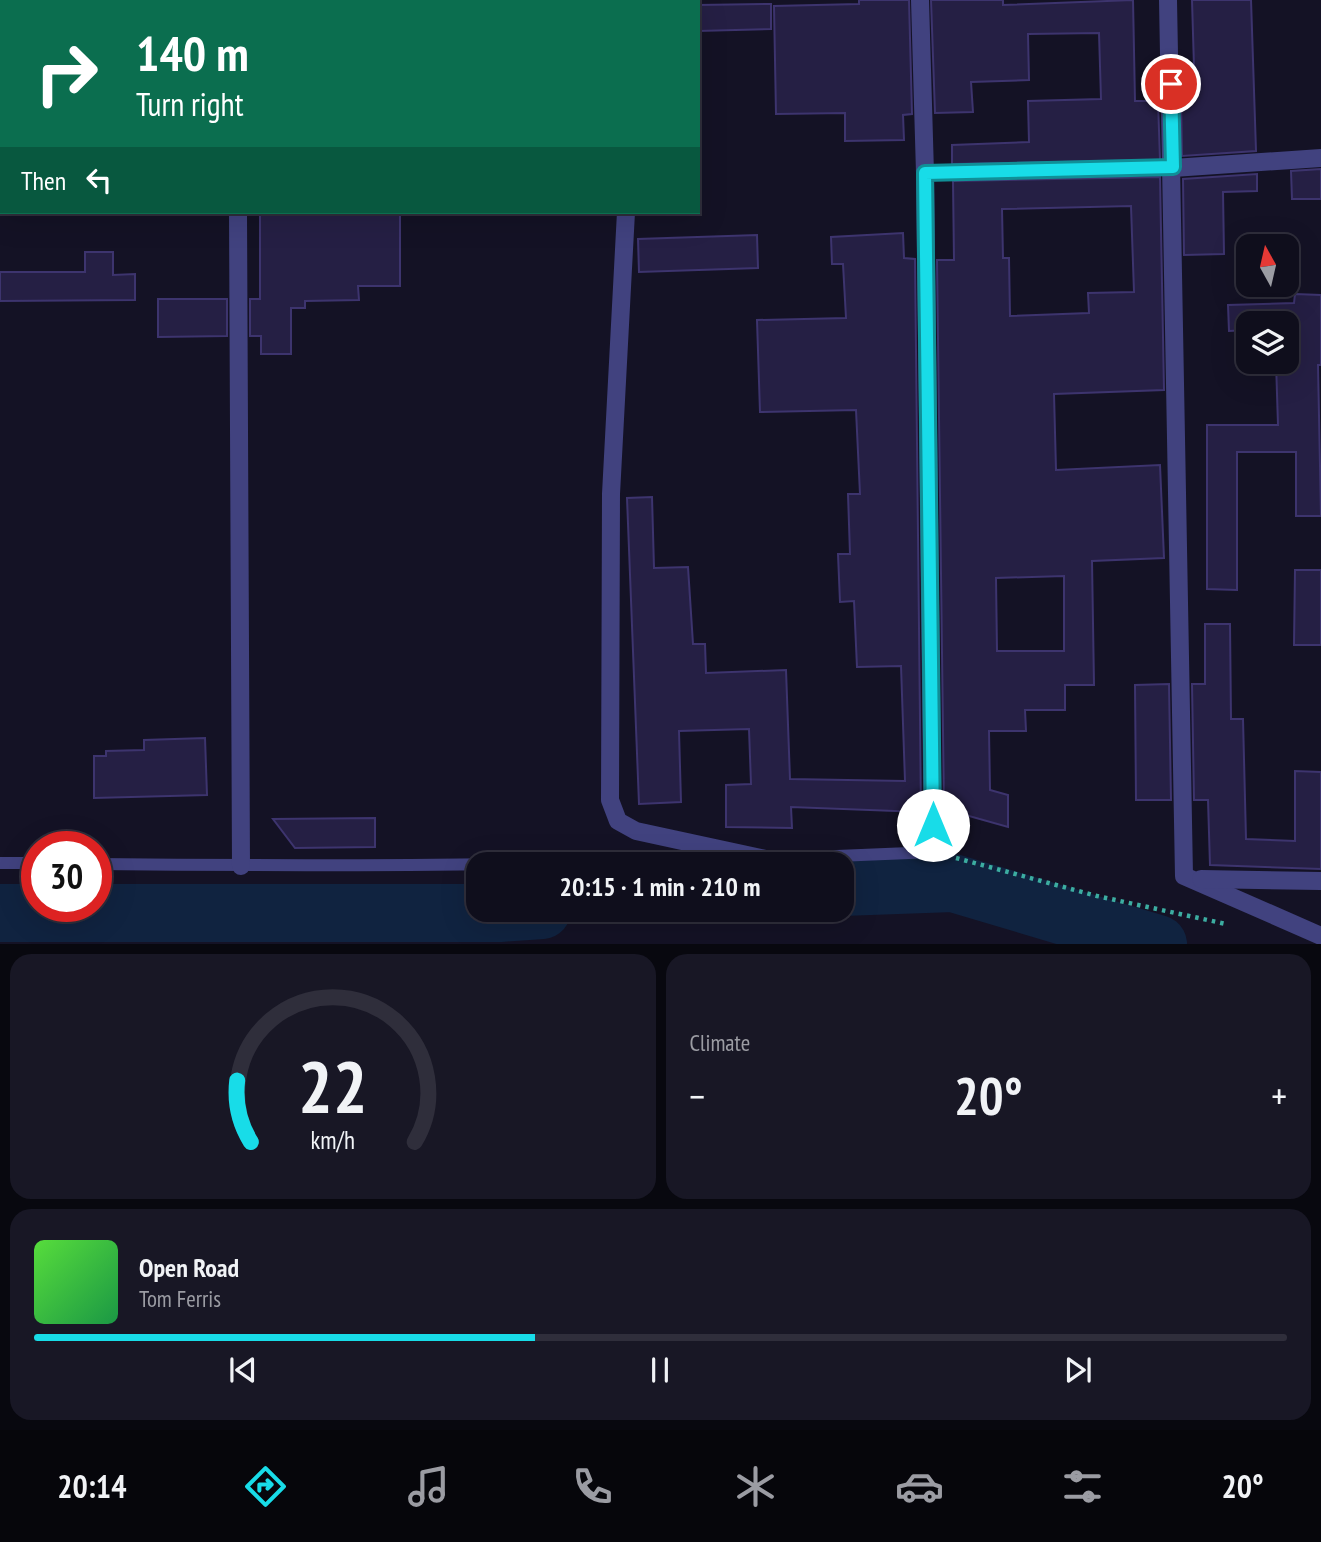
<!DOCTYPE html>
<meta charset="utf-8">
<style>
:root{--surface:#0f0e1c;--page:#181725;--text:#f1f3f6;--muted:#9b9ca3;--line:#2f2e3b;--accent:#18dce8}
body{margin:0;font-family:"PT Sans Narrow",sans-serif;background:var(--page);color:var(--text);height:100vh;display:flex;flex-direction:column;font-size:26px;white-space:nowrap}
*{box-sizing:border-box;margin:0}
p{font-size:23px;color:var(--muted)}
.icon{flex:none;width:38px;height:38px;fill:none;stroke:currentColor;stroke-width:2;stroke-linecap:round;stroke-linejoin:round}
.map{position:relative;height:944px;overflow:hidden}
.sheet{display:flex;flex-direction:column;gap:10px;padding:10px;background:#08080f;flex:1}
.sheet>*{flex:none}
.banner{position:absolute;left:0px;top:0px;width:700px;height:214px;box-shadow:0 7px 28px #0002,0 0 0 2px var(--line);background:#0b6e4f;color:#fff;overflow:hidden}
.needle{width:46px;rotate:352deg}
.tools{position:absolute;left:1236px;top:234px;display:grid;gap:14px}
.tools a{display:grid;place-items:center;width:63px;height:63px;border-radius:14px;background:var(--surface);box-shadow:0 7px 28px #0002,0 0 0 2px var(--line);font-size:35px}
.speed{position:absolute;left:21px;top:831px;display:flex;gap:14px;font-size:35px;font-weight:700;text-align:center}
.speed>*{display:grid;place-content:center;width:91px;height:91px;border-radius:50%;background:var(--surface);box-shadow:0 7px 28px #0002,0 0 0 2px var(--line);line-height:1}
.speed .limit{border:10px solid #d22;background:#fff;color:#111}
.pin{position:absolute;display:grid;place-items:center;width:60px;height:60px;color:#fff;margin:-30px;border:4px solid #fff;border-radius:50%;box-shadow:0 2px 7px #0007}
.me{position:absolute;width:77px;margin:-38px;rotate:0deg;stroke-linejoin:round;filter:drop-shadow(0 0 5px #0008)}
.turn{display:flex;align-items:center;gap:24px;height:147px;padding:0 21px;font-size:32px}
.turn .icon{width:91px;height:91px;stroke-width:2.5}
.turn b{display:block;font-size:49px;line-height:60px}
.then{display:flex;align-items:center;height:66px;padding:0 21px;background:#0003;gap:14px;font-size:26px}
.big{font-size:52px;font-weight:700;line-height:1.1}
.sheet .widget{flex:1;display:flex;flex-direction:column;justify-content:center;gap:10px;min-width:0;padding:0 24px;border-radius:21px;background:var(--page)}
.sheet .dial{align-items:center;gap:0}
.dial svg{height:182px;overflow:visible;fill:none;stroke:var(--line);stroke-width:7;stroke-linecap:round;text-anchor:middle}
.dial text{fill:var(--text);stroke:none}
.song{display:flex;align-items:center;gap:21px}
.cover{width:84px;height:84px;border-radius:10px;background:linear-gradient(135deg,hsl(110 70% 55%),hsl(140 70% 35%))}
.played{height:7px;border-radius:4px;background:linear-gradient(90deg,var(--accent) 40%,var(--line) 40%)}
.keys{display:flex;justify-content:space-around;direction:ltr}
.heat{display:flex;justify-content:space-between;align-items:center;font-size:38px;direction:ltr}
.sheet .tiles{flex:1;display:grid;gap:10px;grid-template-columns:1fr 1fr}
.widget:last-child{grid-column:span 2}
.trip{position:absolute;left:466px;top:852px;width:388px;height:70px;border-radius:21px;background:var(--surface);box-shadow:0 7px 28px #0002,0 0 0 2px var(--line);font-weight:700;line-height:70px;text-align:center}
.dock{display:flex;height:112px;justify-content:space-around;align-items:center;background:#06060b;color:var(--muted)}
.dock .icon{width:49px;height:49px}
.dock .on{color:var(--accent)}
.dock b{font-size:32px;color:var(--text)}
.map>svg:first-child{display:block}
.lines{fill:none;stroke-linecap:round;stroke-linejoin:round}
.river{stroke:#102340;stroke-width:58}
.building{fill:#251f44;stroke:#3d346e;stroke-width:2;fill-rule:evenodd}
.path{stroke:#3cada1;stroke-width:4.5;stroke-dasharray:3.5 5;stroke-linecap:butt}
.service{stroke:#41427f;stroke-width:12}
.minor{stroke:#41427f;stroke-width:18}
.route-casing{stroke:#108f97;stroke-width:18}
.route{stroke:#18dce8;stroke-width:12}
</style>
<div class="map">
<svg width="1321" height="944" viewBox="0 0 1321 944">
<rect width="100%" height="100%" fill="#141225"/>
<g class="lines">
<g class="river">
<polyline points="842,887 953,883 1158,944"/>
<polyline points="0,913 500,913 542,910"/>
</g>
</g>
<g class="building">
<polygon points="859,0 909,0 912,114 903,115 904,140 845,141 845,113 776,114 774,6 859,4"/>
<polygon points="931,0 1003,0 1003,5 1133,0 1135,101 1158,101 1160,160 952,164 952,145 1029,142 1028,101 1101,99 1099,33 1028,34 1029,80 971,82 973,112 935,113"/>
<polygon points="1192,0 1251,0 1256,151 1182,156 1181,100 1195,100"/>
<polygon points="771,4 771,29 698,31 698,5"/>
<polygon points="1321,169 1321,199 1292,199 1291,171"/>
<polygon points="1257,174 1257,191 1223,192 1224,254 1184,255 1183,179"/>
<path d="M1160,177L1164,390L1054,394L1056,470L1160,465L1164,558L1092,561L1094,685H1065V710H1025L1026,731H989L990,790L1008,795V827L944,809L937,260H954L953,181ZM1131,206L1134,292L1088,293L1089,313L1010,316L1009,258H1003L1002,209ZM1064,576V651H997L996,578Z"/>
<polygon points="260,212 400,212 400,286 358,286 359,300 305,301 305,308 291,308 291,354 261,354 261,336 250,336 250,299 260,299"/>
<polygon points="903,233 904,258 915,259 921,812 791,807 792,828 726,827 726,785 751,784 749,729 679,731 681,802 639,804 627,498 652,497 654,568 688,567 693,644 705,644 706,673 786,670 790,779 905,781 901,666 857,667 854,601 840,602 838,554 850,554 848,494 860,494 856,410 760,412 757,320 846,318 843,264 832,264 831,237"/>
<polygon points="757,235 758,268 639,272 638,239"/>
<polygon points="85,252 113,252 113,275 135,274 135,300 0,301 0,272 85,272"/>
<polygon points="1295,294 1321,295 1321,365 1318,365 1321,516 1296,516 1296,452 1237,452 1237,590 1207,589 1207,425 1278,425 1276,362 1286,362 1286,324 1248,324 1248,330 1229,331 1228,305 1294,303"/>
<polygon points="158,299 227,299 227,336 158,337"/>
<polygon points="1295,570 1321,570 1321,645 1294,645"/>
<polygon points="1205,624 1230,624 1231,719 1243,719 1246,839 1295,841 1295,771 1321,772 1321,869 1210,865 1208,800 1194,800 1192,684 1205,684"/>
<polygon points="1169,684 1171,800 1136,800 1135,685"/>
<polygon points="205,738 207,795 94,798 94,756 106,756 106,751 144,750 144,740"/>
<polygon points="375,818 375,847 295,848 273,819"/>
</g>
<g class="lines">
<polyline class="path" points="956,858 1097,896 1226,924"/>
<g class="service">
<polyline points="925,173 1173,168"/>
<polyline points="0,863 37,863"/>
<path d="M96,864C375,867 655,865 933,852"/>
</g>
<g class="minor">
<polyline points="237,0 237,2"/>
<polyline points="443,0 443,2"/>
<polyline points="920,0 925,173 933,852"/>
<polyline points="1168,0 1184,876 1321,936"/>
<polyline points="638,2 638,0"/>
<polyline points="1173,168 1321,158"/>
<polyline points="238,212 241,866"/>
<polyline points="626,212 611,494 610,800 618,821 636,831 770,860"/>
<polyline points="1201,879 1321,881"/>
</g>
</g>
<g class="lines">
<g class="route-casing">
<polyline id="route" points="933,825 925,173 1173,167 1171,84"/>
</g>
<use href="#route" class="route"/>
</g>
</svg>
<div class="tools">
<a><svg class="needle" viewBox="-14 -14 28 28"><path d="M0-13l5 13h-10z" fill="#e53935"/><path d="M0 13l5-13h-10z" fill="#9b9ca3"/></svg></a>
<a><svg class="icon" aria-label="layers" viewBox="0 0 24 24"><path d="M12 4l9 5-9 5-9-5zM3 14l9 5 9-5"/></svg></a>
</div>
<div class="speed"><div class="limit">30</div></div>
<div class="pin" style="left:1171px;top:84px;background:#d93025"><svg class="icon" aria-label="arrive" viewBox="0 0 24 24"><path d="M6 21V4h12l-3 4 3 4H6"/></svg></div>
<svg class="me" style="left:933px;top:825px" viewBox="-20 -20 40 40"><circle r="19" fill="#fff"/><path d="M0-13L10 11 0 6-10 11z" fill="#18dce8"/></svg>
<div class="trip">20:15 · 1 min · 210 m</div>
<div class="banner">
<div class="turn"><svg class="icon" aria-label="right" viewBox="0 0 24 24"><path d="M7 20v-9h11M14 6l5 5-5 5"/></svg><div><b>140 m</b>Turn right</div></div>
<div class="then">Then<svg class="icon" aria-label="left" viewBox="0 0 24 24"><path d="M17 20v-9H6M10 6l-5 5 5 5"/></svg></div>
</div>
</div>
<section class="sheet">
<div class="tiles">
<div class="widget dial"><svg viewBox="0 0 100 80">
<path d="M14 69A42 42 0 1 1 86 69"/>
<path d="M14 69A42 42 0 0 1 8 42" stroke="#18dce8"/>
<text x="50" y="56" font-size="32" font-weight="700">22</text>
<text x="50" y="72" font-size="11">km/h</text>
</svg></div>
<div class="widget"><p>Climate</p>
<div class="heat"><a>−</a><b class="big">20°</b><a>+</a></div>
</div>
<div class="widget">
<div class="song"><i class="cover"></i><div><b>Open Road</b><p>Tom Ferris</p></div></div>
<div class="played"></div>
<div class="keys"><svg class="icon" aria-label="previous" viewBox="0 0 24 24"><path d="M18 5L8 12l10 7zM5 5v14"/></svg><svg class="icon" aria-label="pause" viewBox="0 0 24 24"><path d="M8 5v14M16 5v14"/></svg><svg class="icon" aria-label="next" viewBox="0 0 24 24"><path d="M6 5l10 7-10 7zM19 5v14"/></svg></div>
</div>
</div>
</section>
<nav class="dock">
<b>20:14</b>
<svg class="icon on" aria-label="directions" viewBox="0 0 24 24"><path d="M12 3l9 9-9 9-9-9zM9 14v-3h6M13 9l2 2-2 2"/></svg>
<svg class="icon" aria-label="music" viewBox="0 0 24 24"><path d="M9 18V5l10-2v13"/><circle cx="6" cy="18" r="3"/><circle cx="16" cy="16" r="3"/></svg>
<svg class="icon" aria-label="phone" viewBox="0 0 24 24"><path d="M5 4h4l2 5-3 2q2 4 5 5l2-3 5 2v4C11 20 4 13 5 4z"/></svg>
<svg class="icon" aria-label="climate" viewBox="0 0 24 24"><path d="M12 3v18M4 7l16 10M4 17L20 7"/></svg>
<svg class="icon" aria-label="car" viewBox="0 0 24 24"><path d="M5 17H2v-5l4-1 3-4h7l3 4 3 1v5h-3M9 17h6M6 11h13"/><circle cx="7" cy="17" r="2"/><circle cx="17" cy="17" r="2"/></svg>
<svg class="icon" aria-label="filters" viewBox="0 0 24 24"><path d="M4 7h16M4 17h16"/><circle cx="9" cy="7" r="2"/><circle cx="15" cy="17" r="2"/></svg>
<b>20°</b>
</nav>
